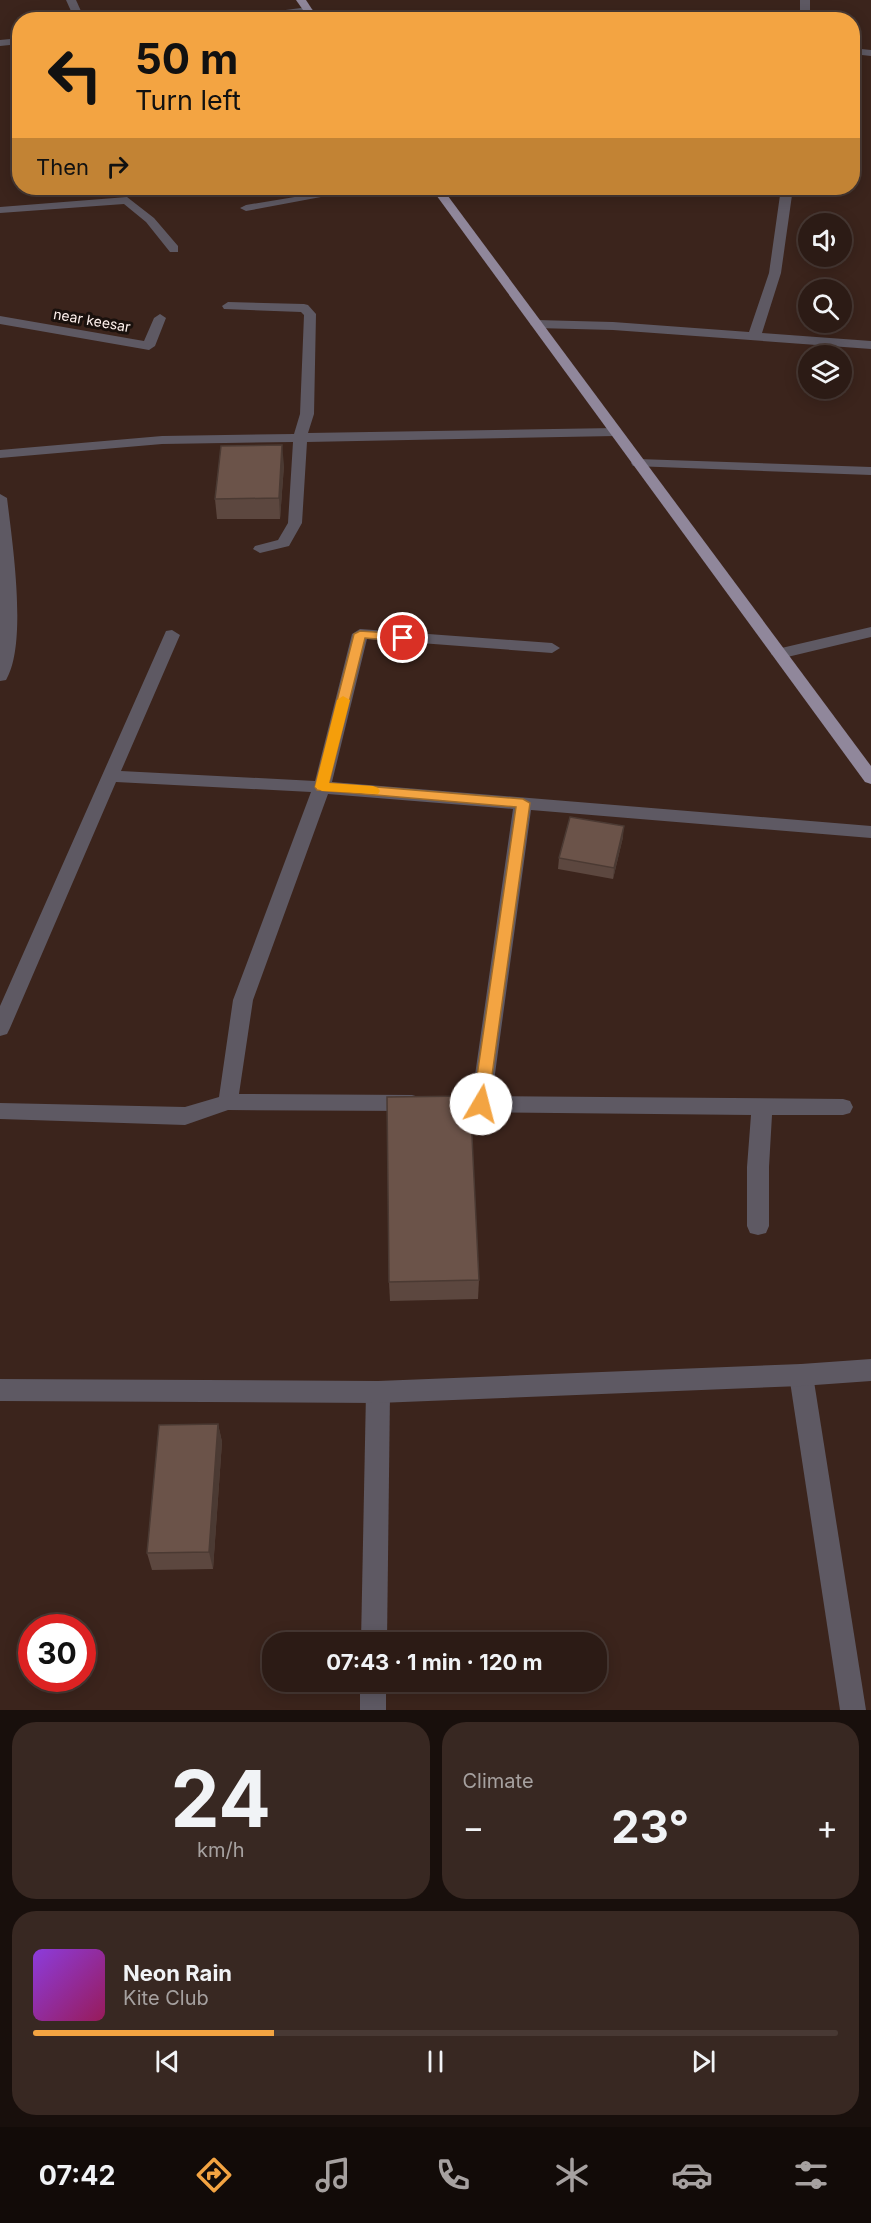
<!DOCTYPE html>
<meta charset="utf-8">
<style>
:root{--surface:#2c1b15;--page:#382822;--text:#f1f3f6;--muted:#a6a1a0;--line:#483934;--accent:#f3a442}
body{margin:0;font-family:Inter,sans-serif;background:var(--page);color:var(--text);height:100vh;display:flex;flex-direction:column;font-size:22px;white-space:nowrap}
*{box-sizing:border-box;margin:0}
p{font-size:20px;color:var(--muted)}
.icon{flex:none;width:33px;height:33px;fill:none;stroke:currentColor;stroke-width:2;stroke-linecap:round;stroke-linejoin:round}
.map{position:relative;height:1710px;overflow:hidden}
.side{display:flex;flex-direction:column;gap:12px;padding:12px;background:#180f0c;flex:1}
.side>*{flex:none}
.guide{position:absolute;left:12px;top:12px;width:848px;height:183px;border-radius:24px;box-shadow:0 3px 15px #0003,0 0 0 2px var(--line);background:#f3a442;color:#111;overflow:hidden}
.controls{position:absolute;left:798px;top:213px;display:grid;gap:12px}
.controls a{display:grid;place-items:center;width:54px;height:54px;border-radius:50%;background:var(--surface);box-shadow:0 3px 15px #0003,0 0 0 2px var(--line);font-size:30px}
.speed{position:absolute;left:18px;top:1614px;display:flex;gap:12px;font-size:30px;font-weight:700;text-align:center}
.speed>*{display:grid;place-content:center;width:78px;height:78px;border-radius:50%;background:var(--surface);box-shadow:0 3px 15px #0003,0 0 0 2px var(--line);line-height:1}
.speed .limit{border:9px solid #d22;background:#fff;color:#111}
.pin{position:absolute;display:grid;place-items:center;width:51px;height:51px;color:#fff;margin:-26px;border:3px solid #fff;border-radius:50%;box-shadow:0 2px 6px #0007}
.me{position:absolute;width:66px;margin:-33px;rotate:8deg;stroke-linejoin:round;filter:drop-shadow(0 0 4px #0008)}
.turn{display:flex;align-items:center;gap:21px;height:126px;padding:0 24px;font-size:27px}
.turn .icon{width:78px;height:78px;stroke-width:2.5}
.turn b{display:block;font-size:42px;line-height:51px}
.then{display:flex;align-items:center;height:57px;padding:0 24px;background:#0003;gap:12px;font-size:22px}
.big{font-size:45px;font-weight:700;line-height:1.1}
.side .card{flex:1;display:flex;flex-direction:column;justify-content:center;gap:9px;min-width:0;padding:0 21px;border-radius:24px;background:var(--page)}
.side .dial{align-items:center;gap:0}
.dial b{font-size:78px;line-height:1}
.song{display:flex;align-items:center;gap:18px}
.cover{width:72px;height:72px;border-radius:9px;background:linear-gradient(135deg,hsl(270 70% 55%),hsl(330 70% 35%))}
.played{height:6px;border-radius:3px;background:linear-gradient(90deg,var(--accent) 30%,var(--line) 30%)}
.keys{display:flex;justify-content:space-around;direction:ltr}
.heat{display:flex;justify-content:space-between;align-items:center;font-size:33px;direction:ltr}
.side .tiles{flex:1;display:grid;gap:12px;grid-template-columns:1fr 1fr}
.card:last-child{grid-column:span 2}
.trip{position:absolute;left:262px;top:1632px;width:345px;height:60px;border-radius:24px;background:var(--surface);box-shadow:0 3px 15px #0003,0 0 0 2px var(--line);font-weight:700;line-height:60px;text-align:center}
.dock{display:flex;height:96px;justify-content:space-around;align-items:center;background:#120b08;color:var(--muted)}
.dock .icon{width:42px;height:42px}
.dock .active{color:var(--accent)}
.dock b{font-size:27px;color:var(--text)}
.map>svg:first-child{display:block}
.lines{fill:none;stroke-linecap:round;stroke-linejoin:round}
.service{fill:#5e5963;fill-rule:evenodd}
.minor{fill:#5e5963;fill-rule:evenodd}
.tertiary{fill:#5e5963;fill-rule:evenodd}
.primary{fill:#90879b;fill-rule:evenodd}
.wall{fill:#5c473f}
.shaded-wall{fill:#4b3a33}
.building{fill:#6b5349;stroke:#4b3a33;stroke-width:1.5}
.route{fill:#f3a442;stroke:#9e6b2b;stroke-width:1.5}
.slow{fill:#f59e0b}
.labels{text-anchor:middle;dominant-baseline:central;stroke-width:6;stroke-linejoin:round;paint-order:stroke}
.far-street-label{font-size:14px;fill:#fef1ed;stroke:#1a110d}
</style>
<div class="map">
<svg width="871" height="1710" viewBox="0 0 871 1710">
<rect width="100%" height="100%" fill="#3b241c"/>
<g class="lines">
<polygon class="service" points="349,188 381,188 375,191 321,197 246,211 240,208 246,205"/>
<g class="minor">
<polygon points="66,0 76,0 85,20 75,20"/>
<rect x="800" y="0" width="10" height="20"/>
<polygon points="308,7 313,10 311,12 246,20 211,20"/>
<polygon points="20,38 20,44 0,46 0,40"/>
<polygon points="852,48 871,50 871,56 852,54"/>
<polygon points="781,188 793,188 781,273 762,333 871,341 871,349 613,330 536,328 530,324 536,320 613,322 749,332 769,273"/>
<polygon points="127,197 154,218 178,246 178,252 170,252 146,222 124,204 0,213 0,207"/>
<polygon points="228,302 304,304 308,305 316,314 314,414 308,433 615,428 622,432 615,436 307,442 302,523 289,546 260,553 253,549 255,546 278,540 288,523 293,442 162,444 0,458 0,450 162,436 294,434 300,414 304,315 301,312 224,309 222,306"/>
<polygon points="160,314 166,318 155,346 149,350 0,324 0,316 144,341 154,318"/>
<polygon points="638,459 871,467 871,475 633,466 631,463 633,460"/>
<path d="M0,494L7,498C12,540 28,644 6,680L0,681Z"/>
<polygon points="871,627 871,637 779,659 771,654 773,650"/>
<polygon points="360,629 552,643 560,648 552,653 367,639 332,782 871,826 871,838 531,810 492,1096 843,1099 850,1101 853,1107 850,1113 843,1115 772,1115 769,1167 769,1226 766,1233 758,1235 750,1233 747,1226 747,1167 751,1115 446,1112 439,1110 436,1104 439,1098 446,1096 472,1096 513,809 328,794 253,1000 239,1094 412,1095 419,1097 422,1103 419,1109 412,1111 228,1110 185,1125 0,1119 0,1103 185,1107 219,1097 233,1000 311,792 116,782 10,1028 7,1034 0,1036 0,1006 166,631 172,630 180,635 121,771 315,781 352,634"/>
<polygon points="801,1364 809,1367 813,1375 866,1710 840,1710 789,1375 793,1367"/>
<polygon points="378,1381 386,1384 390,1392 387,1642 361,1642 366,1392 370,1384"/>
<rect x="360" y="1682" width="26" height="28"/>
</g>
<polygon class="tertiary" points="871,1359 871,1381 801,1386 378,1403 0,1401 0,1379 378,1381 801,1364"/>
<g class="primary">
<polygon points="296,0 306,0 319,20 310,20"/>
<polygon points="431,188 442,188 871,766 871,784 865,782"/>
</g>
</g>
<g class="wall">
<polygon points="284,465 280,519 217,519 215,499"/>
<polygon points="623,837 613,879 558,869 559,858"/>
<polygon points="479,1280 478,1299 390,1301 389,1282"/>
<polygon points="218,1424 222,1442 213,1569 152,1570 147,1553"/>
</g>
<g class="shaded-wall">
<polygon points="282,445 284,465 280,519 279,498"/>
<polygon points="624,826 623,837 613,879 614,868"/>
<polygon points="218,1424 222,1442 213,1569 209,1552"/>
</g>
<g class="building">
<polygon points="282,445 279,498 215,499 221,446"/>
<polygon points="570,817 624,826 614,868 559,858"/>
<polygon points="470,1096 479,1280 389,1282 387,1097"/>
<polygon points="218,1424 209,1552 147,1553 159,1425"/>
</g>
<polygon class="route" points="360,631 403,634 409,638 403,641 365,638 329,783 523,799 530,803 488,1104 486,1108 481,1110 475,1108 473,1104 516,807 317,790 315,787 354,634"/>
<polygon class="slow" points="343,696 350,700 329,783 373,786 378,788 380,791 378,794 322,791 315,787 337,700"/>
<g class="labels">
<g class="far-street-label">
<text transform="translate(92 320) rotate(10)">near keesar</text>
</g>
</g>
</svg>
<div class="controls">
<a><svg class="icon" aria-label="sound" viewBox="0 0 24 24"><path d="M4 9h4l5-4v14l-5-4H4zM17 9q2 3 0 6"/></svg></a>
<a><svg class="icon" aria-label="search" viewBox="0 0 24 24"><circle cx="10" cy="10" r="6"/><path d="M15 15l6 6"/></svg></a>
<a><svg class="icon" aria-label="layers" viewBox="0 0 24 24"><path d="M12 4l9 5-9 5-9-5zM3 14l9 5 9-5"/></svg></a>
</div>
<div class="speed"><div class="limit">30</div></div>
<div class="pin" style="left:403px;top:638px;background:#d93025"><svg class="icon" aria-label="arrive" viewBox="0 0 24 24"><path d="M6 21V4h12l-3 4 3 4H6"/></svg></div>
<svg class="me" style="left:481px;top:1104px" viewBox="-20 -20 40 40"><circle r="19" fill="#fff"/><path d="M0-13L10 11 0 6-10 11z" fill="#f3a442"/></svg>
<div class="trip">07:43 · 1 min · 120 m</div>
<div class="guide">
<div class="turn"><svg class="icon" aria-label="left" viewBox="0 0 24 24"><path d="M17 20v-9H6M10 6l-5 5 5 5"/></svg><div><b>50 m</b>Turn left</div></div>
<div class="then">Then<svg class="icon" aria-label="right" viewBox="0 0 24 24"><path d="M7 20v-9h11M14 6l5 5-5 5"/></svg></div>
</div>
</div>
<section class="side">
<div class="tiles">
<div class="card dial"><b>24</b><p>km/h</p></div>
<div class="card"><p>Climate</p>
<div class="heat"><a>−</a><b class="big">23°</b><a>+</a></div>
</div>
<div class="card">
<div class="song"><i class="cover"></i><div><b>Neon Rain</b><p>Kite Club</p></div></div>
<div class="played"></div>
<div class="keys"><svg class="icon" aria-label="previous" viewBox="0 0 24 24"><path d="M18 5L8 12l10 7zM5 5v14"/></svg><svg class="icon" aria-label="pause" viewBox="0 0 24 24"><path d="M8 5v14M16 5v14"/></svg><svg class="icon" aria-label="next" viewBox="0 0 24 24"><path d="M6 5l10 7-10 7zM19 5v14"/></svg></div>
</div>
</div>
</section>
<nav class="dock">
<b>07:42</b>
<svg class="icon active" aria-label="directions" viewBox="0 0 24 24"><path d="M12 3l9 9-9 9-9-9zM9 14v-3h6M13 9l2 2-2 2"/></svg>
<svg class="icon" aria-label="music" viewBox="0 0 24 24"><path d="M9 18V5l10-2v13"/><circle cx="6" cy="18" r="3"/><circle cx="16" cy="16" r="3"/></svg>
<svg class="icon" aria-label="phone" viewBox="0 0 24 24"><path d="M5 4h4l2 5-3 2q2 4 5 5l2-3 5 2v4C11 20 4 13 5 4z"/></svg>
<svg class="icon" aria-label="climate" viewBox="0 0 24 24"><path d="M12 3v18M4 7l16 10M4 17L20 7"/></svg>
<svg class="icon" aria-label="car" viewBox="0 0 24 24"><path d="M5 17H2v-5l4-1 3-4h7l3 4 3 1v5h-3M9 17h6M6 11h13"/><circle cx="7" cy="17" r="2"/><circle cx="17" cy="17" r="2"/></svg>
<svg class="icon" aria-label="filters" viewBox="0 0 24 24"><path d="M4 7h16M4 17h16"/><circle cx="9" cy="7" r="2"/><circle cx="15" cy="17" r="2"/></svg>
</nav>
